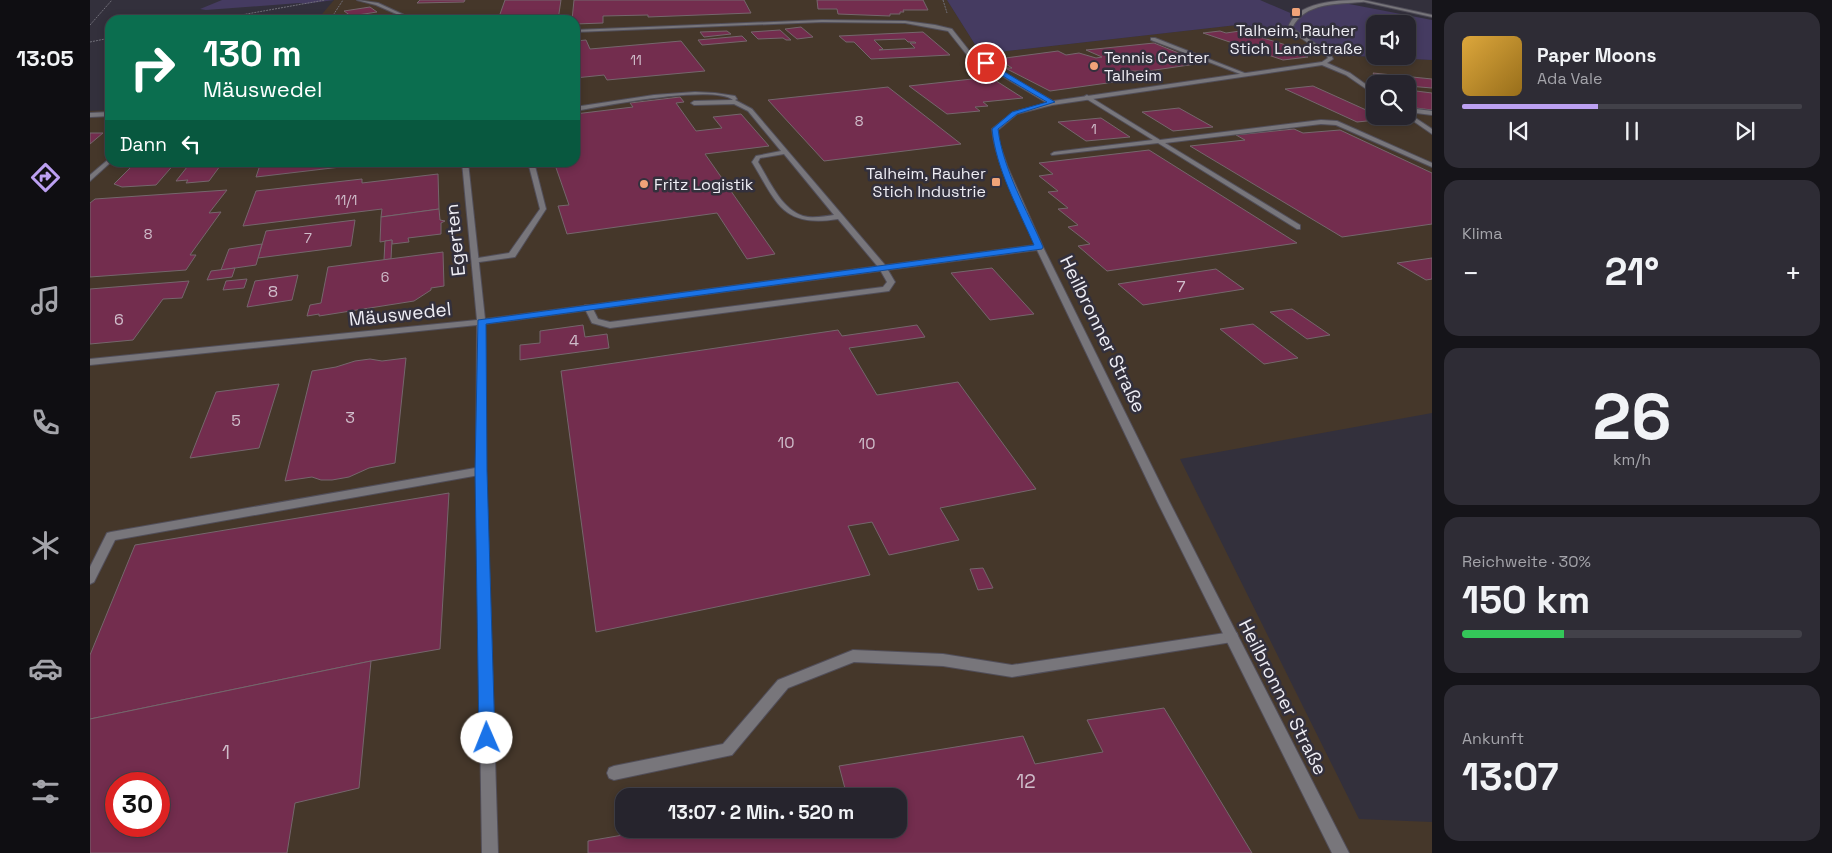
<!DOCTYPE html>
<html lang="de">
<meta charset="utf-8">
<style>
:root{--surface:#26242d;--page:#2e2c35;--text:#f1f3f6;--muted:#a4a4aa;--line:#424149;--accent:#bca0f2}
body{margin:0;font-family:"Space Grotesk",sans-serif;background:var(--page);color:var(--text);height:100vh;display:flex;flex-direction:column;font-size:19px;white-space:nowrap}
*{box-sizing:border-box;margin:0}
p{font-size:16px;color:var(--muted)}
.icon{flex:none;width:28px;height:28px;fill:none;stroke:currentColor;stroke-width:2;stroke-linecap:round;stroke-linejoin:round}
.map{position:relative;flex:1;overflow:hidden}
.sheet{display:flex;flex-direction:column;gap:12px;padding:12px;background:#151419;width:400px}
.sheet>*{flex:none}
.banner{position:absolute;left:15px;top:15px;width:475px;height:152px;border-radius:15px;box-shadow:0 2px 8px #0003,0 0 0 1px var(--line);background:#0b6e4f;color:#fff;overflow:hidden}
.fabs{position:absolute;left:1276px;top:15px;display:grid;gap:10px}
.fabs a{display:grid;place-items:center;width:50px;height:50px;border-radius:10px;background:var(--surface);box-shadow:0 2px 8px #0003,0 0 0 1px var(--line);font-size:25px}
.speed{position:absolute;left:15px;top:772px;display:flex;gap:10px;font-size:25px;font-weight:700;text-align:center}
.speed>*{display:grid;place-content:center;width:65px;height:65px;border-radius:50%;background:var(--surface);box-shadow:0 2px 8px #0003,0 0 0 1px var(--line);line-height:1}
.speed .limit{border:8px solid #d22;background:#fff;color:#111}
.pin{position:absolute;display:grid;place-items:center;width:42px;height:42px;color:#fff;margin:-21px;border:2px solid #fff;border-radius:50%;box-shadow:0 1px 5px #0007}
.me{position:absolute;width:55px;margin:-28px;rotate:359deg;stroke-linejoin:round;filter:drop-shadow(0 0 4px #0008)}
.turn{display:flex;align-items:center;gap:18px;height:105px;padding:0 15px;font-size:22px}
.turn .icon{width:65px;height:65px;stroke-width:2.5}
.turn b{display:block;font-size:35px;line-height:42px}
.then{display:flex;align-items:center;height:48px;padding:0 15px;background:#0003;gap:10px;font-size:19px}
.big{font-size:38px;font-weight:700;line-height:1.1}
.sheet .tile{flex:1;display:flex;flex-direction:column;justify-content:center;gap:8px;min-width:0;padding:0 18px;border-radius:15px;background:var(--page)}
.sheet .dial{align-items:center;gap:0}
.dial b{font-size:65px;line-height:1}
.song{display:flex;align-items:center;gap:15px}
.cover{width:60px;height:60px;border-radius:8px;background:linear-gradient(135deg,hsl(40 70% 55%),hsl(40 70% 35%))}
.played{height:5px;border-radius:2px;background:linear-gradient(90deg,var(--accent) 40%,var(--line) 40%)}
.keys{display:flex;justify-content:space-around;direction:ltr}
.heat{display:flex;justify-content:space-between;align-items:center;font-size:28px;direction:ltr}
.charge{height:8px;border-radius:4px;background:linear-gradient(90deg,#34c759 30%,var(--line) 0)}
.trip{position:absolute;left:525px;top:788px;width:292px;height:50px;border-radius:15px;background:var(--surface);box-shadow:0 2px 8px #0003,0 0 0 1px var(--line);font-weight:700;line-height:50px;text-align:center}
main{display:flex;flex:1;min-height:0}
.dock{display:flex;flex-direction:column;width:90px;justify-content:space-around;align-items:center;background:#0f0e12;color:var(--muted)}
.dock .icon{width:35px;height:35px}
.dock .on{color:var(--accent)}
.dock b{font-size:22px;color:var(--text)}
.map>svg:first-child{display:block}
.industrial{fill:#45372a;fill-rule:evenodd}
.green{fill:#453b61;fill-rule:evenodd}
.building{fill:#732d4e;stroke:#75666c;fill-rule:evenodd}
.lines{fill:none;stroke-linecap:round;stroke-linejoin:round}
.service-casing{stroke:#514e59;stroke-width:2}
.minor-casing{stroke:#514e59;stroke-width:2}
.tertiary-casing{stroke:#514e59;stroke-width:2}
.path{stroke:#716f79;stroke-width:1;stroke-dasharray:2 1;stroke-linecap:butt}
.service{fill:#78767b;fill-rule:evenodd}
.minor{fill:#78767b;fill-rule:evenodd}
.tertiary{fill:#78767b;fill-rule:evenodd}
.route{fill:#1a73e8;stroke:#114b97}
.poi-dot{fill:#f0a378;stroke:#33303c;stroke-width:2}
.labels{text-anchor:middle;dominant-baseline:central;stroke-width:5;stroke-linejoin:round;paint-order:stroke}
.far-number-label{font-size:14px;fill:#cfbdca}
.far-poi-label{font-size:16px;fill:#eeedf4;stroke:#33303c;text-anchor:start}
.number-label{font-size:16px;fill:#cfbdca}
.street-label{font-size:19px;fill:#eeedf4;stroke:#33303c}
.near-number-label{font-size:19px;fill:#cfbdca}
</style>
<main>
<nav class="dock">
<b>13:05</b>
<svg class="icon on" aria-label="directions" viewBox="0 0 24 24"><path d="M12 3l9 9-9 9-9-9zM9 14v-3h6M13 9l2 2-2 2"/></svg>
<svg class="icon" aria-label="music" viewBox="0 0 24 24"><path d="M9 18V5l10-2v13"/><circle cx="6" cy="18" r="3"/><circle cx="16" cy="16" r="3"/></svg>
<svg class="icon" aria-label="phone" viewBox="0 0 24 24"><path d="M5 4h4l2 5-3 2q2 4 5 5l2-3 5 2v4C11 20 4 13 5 4z"/></svg>
<svg class="icon" aria-label="climate" viewBox="0 0 24 24"><path d="M12 3v18M4 7l16 10M4 17L20 7"/></svg>
<svg class="icon" aria-label="car" viewBox="0 0 24 24"><path d="M5 17H2v-5l4-1 3-4h7l3 4 3 1v5h-3M9 17h6M6 11h13"/><circle cx="7" cy="17" r="2"/><circle cx="17" cy="17" r="2"/></svg>
<svg class="icon" aria-label="filters" viewBox="0 0 24 24"><path d="M4 7h16M4 17h16"/><circle cx="9" cy="7" r="2"/><circle cx="15" cy="17" r="2"/></svg>
</nav>
<div class="map">
<svg width="1342" height="853" viewBox="0 0 1342 853">
<rect width="100%" height="100%" fill="#33303c"/>
<path class="industrial" d="M244,0H857L891,54L1147,25L1211,37L1247,55L1342,60V413L1090,459L1269,819L1342,822V853H0V111L20,110V162H485V20H227ZM1285,84H1318V116H1285ZM26,784H69V826H26ZM534,796H809V829H534Z"/>
<g class="green">
<polygon points="132,0 244,0 215,4 209,3 116,10 110,9"/>
<polygon points="857,0 1170,0 1205,15 1198,28 1211,37 1147,25 891,54"/>
<path d="M1254,3L1342,20V60L1247,55L1224,43L1202,29C1208,7 1235,6 1254,3ZM1285,24H1318V56H1285Z"/>
</g>
<g class="building">
<polygon points="330,0 375,0 374,2 327,3"/>
<polygon points="415,0 471,0 468,20 387,20 388,18 409,17"/>
<polygon points="484,0 654,0 661,13 558,17 558,15 513,16 513,23 485,24 485,20 482,20"/>
<polygon points="727,0 833,0 838,10 813,10 814,12 810,12 810,14 800,14 800,16 748,14 747,9 728,9"/>
<polygon points="280,7 287,12 261,16 254,11"/>
<polygon points="294,16 302,20 270,20"/>
<polygon points="711,27 723,37 707,39 695,29"/>
<polygon points="690,30 701,40 696,40 693,38 668,39 661,32"/>
<polygon points="637,31 641,34 614,37 610,32"/>
<polygon points="1130,31 1136,33 1150,31 1206,48 1211,51 1205,52 1218,57 1193,60 1113,33"/>
<path d="M833,32L860,55L781,59L764,42H756L749,36ZM815,39L818,42H825L826,43H820L825,48L789,50L793,49L784,40Z"/>
<polygon points="652,36 657,41 612,45 608,40"/>
<polygon points="496,40 500,49 591,41 615,71 517,80 514,75 485,78 485,41"/>
<polygon points="1064,43 1113,63 1058,71 1031,71 1039,75 1024,77 1032,81 960,91 915,68 922,68 908,59 968,51 976,55 989,53 1006,58 1012,57 996,50"/>
<polygon points="1283,73 1342,79 1342,88 1318,86 1318,84 1289,83"/>
<polygon points="900,77 933,98 893,102 898,106 885,107 890,111 857,114 819,86"/>
<polygon points="1223,86 1285,114 1285,116 1297,119 1267,122 1195,89"/>
<polygon points="798,87 871,144 734,161 678,100"/>
<polygon points="1318,90 1342,93 1342,110 1326,108 1323,102 1318,102"/>
<polygon points="590,97 594,102 586,103 606,131 632,128 623,117 651,114 679,146 615,154 685,254 657,259 627,213 477,234 468,206 479,205 464,162 485,162 485,114 543,107 540,103"/>
<polygon points="1089,108 1123,127 1083,131 1052,112"/>
<polygon points="1011,118 1040,137 996,141 968,122"/>
<polygon points="1204,129 1213,133 1250,130 1342,173 1342,224 1252,237 1100,146 1155,140 1146,135"/>
<polygon points="0,133 13,133 0,144"/>
<polygon points="1059,150 1207,243 1017,271 988,246 1000,244 978,227 988,225 968,209 978,208 958,192 968,191 949,176 963,174 949,163"/>
<polygon points="46,162 86,162 66,185 32,187 24,184"/>
<polygon points="101,162 133,162 119,181 96,183 98,180 86,181"/>
<polygon points="171,162 293,162 166,177"/>
<polygon points="348,174 349,209 291,217 292,209 153,226 166,191 272,179 272,183"/>
<polygon points="137,190 119,213 131,212 100,255 106,255 96,270 0,277 0,203 5,199"/>
<polygon points="349,209 350,220 355,221 351,223 351,234 318,238 319,242 302,244 302,240 290,242 291,217"/>
<polygon points="265,220 261,246 168,258 176,231"/>
<polygon points="302,240 301,259 294,260 295,241"/>
<polygon points="172,244 166,265 131,270 139,249"/>
<polygon points="353,252 354,286 341,288 341,290 324,301 229,316 229,314 217,316 220,305 231,303 238,267"/>
<polygon points="1342,258 1342,279 1336,280 1307,263"/>
<polygon points="145,268 142,277 117,280 121,271"/>
<polygon points="902,268 944,314 900,320 861,273"/>
<polygon points="1126,269 1154,289 1053,305 1028,284"/>
<polygon points="208,275 202,300 157,307 165,281"/>
<polygon points="157,279 154,288 133,290 136,281"/>
<polygon points="99,281 92,298 73,299 43,340 0,344 0,289"/>
<polygon points="1202,309 1240,335 1217,339 1180,312"/>
<polygon points="1163,324 1208,358 1174,364 1130,329"/>
<polygon points="493,325 495,337 517,334 519,348 430,360 430,345 450,343 450,331"/>
<polygon points="827,325 835,337 759,348 787,395 868,382 946,489 850,508 869,540 799,555 782,522 758,526 780,575 506,632 471,371 748,330 752,336"/>
<polygon points="316,358 305,463 279,468 259,477 242,480 231,480 222,477 195,481 222,371 246,367 265,361 280,359 292,361"/>
<polygon points="189,384 169,448 100,458 126,392"/>
<polygon points="359,493 350,649 281,661 0,719 0,655 45,545"/>
<polygon points="893,568 903,588 888,590 880,569"/>
<path d="M281,661L269,788L205,803L197,853H0V719ZM26,784H69V826H26Z"/>
<polygon points="1074,708 1162,853 498,853 498,841 568,829 809,829 809,796 757,796 749,766 933,736 945,764 1013,752 997,720"/>
</g>
<g class="lines">
<g class="service-casing">
<g id="service">
<polygon points="1061,38 1065,38 1157,74 1153,75 1061,40"/>
<path d="M605,92L625,93L645,96L647,99L645,100L662,109L795,265L805,282L799,291L520,328L502,323L494,307L495,305H501L508,319L520,322L793,287L797,282L789,268L748,219C692,228 687,203 662,162L666,156L691,151L658,111L644,104L604,105L601,103L604,101L643,100C623,84 514,106 485,111V107L564,95ZM694,154L744,215C735,216 723,219 713,216C691,209 679,180 668,162L670,158Z"/>
<polygon points="997,95 1070,140 1231,120 1247,121 1342,163 1342,167 1246,125 1231,124 1075,143 1210,225 1210,229 1207,229 1068,143 962,155 961,154 964,152 1063,140 995,98 995,96"/>
<polygon points="1318,108 1342,111 1342,115 1318,112"/>
<polygon points="20,112 20,116 0,117 0,113"/>
<polygon points="438,162 444,162 456,209 425,257 382,263 382,259 419,253 450,209"/>
<polygon points="391,467 395,468 396,471 395,474 25,540 4,582 0,584 0,567 17,533 21,532"/>
<polygon points="1142,632 1147,633 1148,637 1147,641 1142,642 922,677 853,666 764,662 698,688 642,755 524,780 519,778 517,773 519,768 524,766 633,744 688,680 763,650 853,654 922,665"/>
</g>
</g>
<g class="minor-casing">
<g id="minor">
<polygon points="267,0 288,3 325,20 320,20 286,5"/>
<path d="M1273,0L1274,1L1272,2C1247,4 1215,2 1202,28L1240,53L1243,59L1237,63L1260,73L1285,91V95L1256,75L1232,65L962,105L927,114L908,130L909,142L918,168L953,247L1080,503L1259,853H1242L1068,503L947,250L395,324L396,471L408,853H392L386,471L387,325L0,365V359L387,320L372,162H378L395,319L945,245C931,212 905,164 902,129L923,112L957,103L877,55L858,31L815,23L732,22L485,32V30L732,20L815,21L845,25L862,29L881,53L963,101L1232,62L1238,58L1236,55L1198,29C1204,1 1250,0 1273,0Z"/>
<polygon points="1318,113 1342,129 1342,134 1316,116"/>
<polygon points="20,158 21,162 0,181 0,175"/>
</g>
</g>
<g class="tertiary-casing">
<polygon id="tertiary" points="1266,0 1273,0 1342,15 1342,17"/>
</g>
<g class="path">
<polyline points="853,0 857,13"/>
<polyline points="123,20 235,0"/>
<polyline points="240,20 253,0"/>
<polyline points="0,25 22,0"/>
<polyline points="0,42 20,38"/>
</g>
<use href="#service" class="service"/>
<use href="#minor" class="minor"/>
<use href="#tertiary" class="tertiary"/>
</g>
<path class="route" d="M894,62H898L965,102L927,114L908,129C913,170 937,210 953,247L952,249L396,324L397,471L405,738L403,744L397,746L391,744L389,738L385,471L388,320L944,245C928,208 906,169 902,129L922,112L957,102L894,65Z"/>
<g class="poi-dot">
<rect x="1201" y="7" width="10" height="10" rx="2.5"/>
<circle cx="1004" cy="66" r="5"/>
<rect x="901" y="177" width="10" height="10" rx="2.5"/>
<circle cx="554" cy="184" r="5"/>
</g>
<g class="labels">
<g class="far-number-label">
<text x="546" y="60">11</text>
<text x="769" y="121">8</text>
<text x="1004" y="129">1</text>
<text x="256" y="200">11/1</text>
<text x="58" y="234">8</text>
<text x="218" y="238">7</text>
<text x="295" y="277">6</text>
</g>
<g class="far-poi-label">
<text x="1206" y="30" text-anchor="middle">Talheim, Rauher<tspan x="1206" dy="18">Stich Landstraße</tspan></text>
<text x="1014" y="57">Tennis Center<tspan x="1014" dy="18">Talheim</tspan></text>
<text x="896" y="173" text-anchor="end">Talheim, Rauher<tspan x="896" dy="18">Stich Industrie</tspan></text>
<text x="564" y="184">Fritz Logistik</text>
</g>
<g class="number-label">
<text x="1091" y="286">7</text>
<text x="183" y="291">8</text>
<text x="29" y="319">6</text>
<text x="484" y="340">4</text>
<text x="260" y="417">3</text>
<text x="146" y="420">5</text>
<text x="696" y="442">10</text>
<text x="777" y="443">10</text>
</g>
<g class="street-label">
<text transform="translate(365 240) rotate(-96)">Egerten</text>
<text transform="translate(310 314) rotate(-6)">Mäuswedel</text>
<text transform="translate(1013 334) rotate(64)">Heilbronner Straße</text>
<text transform="translate(1193 697) rotate(63)">Heilbronner Straße</text>
</g>
<g class="near-number-label">
<text x="136" y="752">1</text>
<text x="936" y="781">12</text>
</g>
</g>
</svg>
<div class="fabs">
<a><svg class="icon" aria-label="sound" viewBox="0 0 24 24"><path d="M4 9h4l5-4v14l-5-4H4zM17 9q2 3 0 6"/></svg></a>
<a><svg class="icon" aria-label="search" viewBox="0 0 24 24"><circle cx="10" cy="10" r="6"/><path d="M15 15l6 6"/></svg></a>
</div>
<div class="speed"><div class="limit">30</div></div>
<div class="pin" style="left:896px;top:63px;background:#d93025"><svg class="icon" aria-label="arrive" viewBox="0 0 24 24"><path d="M6 21V4h12l-3 4 3 4H6"/></svg></div>
<svg class="me" style="left:397px;top:738px" viewBox="-20 -20 40 40"><circle r="19" fill="#fff"/><path d="M0-13L10 11 0 6-10 11z" fill="#1a73e8"/></svg>
<div class="trip">13:07 · 2 Min. · 520 m</div>
<div class="banner">
<div class="turn"><svg class="icon" aria-label="right" viewBox="0 0 24 24"><path d="M7 20v-9h11M14 6l5 5-5 5"/></svg><div><b>130 m</b>Mäuswedel</div></div>
<div class="then">Dann<svg class="icon" aria-label="left" viewBox="0 0 24 24"><path d="M17 20v-9H6M10 6l-5 5 5 5"/></svg></div>
</div>
</div>
<section class="sheet">
<div class="tile">
<div class="song"><i class="cover"></i><div><b>Paper Moons</b><p>Ada Vale</p></div></div>
<div class="played"></div>
<div class="keys"><svg class="icon" aria-label="previous" viewBox="0 0 24 24"><path d="M18 5L8 12l10 7zM5 5v14"/></svg><svg class="icon" aria-label="pause" viewBox="0 0 24 24"><path d="M8 5v14M16 5v14"/></svg><svg class="icon" aria-label="next" viewBox="0 0 24 24"><path d="M6 5l10 7-10 7zM19 5v14"/></svg></div>
</div>
<div class="tile"><p>Klima</p>
<div class="heat"><a>−</a><b class="big">21°</b><a>+</a></div>
</div>
<div class="tile dial"><b>26</b><p>km/h</p></div>
<div class="tile"><p>Reichweite · 30%</p><b class="big">150 km</b><div class="charge"></div></div>
<div class="tile"><p>Ankunft</p><b class="big">13:07</b></div>
</section>
</main>
